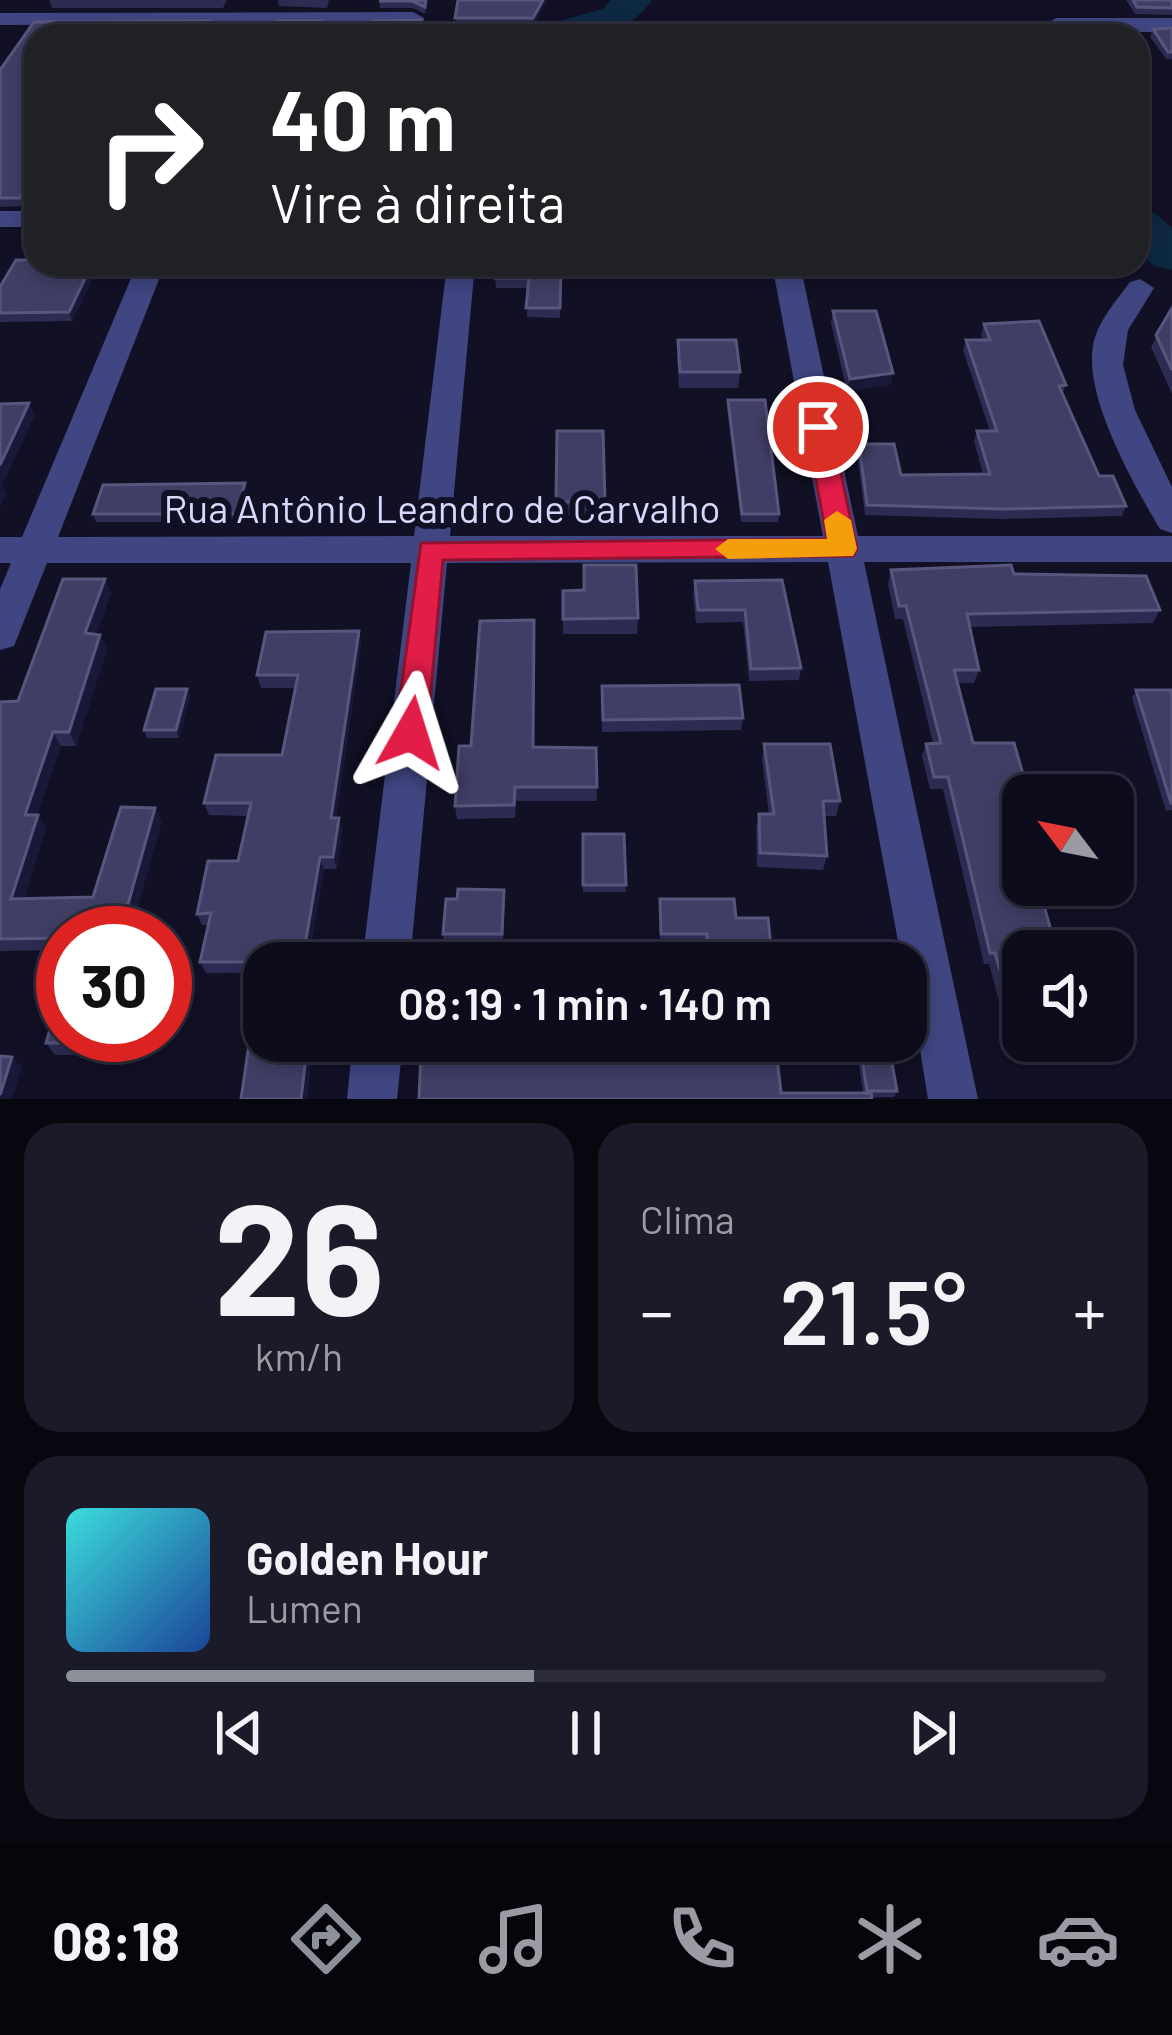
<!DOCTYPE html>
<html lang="pt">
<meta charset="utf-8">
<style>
:root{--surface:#0d0c1c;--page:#1b1a29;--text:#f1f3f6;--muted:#9a9ba3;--line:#2d2c3b;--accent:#8c9099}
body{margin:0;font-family:Barlow,sans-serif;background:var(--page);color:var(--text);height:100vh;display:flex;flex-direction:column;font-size:45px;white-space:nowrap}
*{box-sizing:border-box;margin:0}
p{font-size:39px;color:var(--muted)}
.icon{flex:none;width:66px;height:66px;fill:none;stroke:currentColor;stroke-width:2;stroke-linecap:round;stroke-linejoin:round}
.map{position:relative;height:1099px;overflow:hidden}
.drawer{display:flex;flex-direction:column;gap:24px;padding:24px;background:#07070f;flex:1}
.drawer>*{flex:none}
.top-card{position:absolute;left:24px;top:24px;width:1125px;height:252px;border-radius:36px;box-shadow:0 6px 18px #0003,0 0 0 3px var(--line);background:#202124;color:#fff;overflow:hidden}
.needle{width:78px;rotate:302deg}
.controls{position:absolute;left:1002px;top:774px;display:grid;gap:24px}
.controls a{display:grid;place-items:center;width:132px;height:132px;border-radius:24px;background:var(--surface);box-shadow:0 6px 18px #0003,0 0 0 3px var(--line);font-size:60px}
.speed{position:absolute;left:36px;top:906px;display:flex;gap:24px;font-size:60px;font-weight:700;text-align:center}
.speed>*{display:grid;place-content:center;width:156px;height:156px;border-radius:50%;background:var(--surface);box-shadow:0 6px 18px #0003,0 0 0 3px var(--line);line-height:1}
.speed .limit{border:18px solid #d22;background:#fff;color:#111}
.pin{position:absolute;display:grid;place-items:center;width:102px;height:102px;color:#fff;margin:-51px;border:6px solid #fff;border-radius:50%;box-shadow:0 3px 12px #0007}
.me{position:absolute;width:132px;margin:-66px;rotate:6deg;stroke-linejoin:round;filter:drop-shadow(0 0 9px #0008)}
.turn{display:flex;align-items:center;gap:42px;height:252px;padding:0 48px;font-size:54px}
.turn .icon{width:156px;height:156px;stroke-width:2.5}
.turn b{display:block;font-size:84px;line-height:102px}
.big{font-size:90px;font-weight:600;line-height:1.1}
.drawer .tile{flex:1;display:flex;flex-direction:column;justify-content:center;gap:18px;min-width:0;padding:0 42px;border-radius:36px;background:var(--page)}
.drawer .dial{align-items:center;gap:0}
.dial b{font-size:156px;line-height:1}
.song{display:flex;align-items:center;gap:36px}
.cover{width:144px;height:144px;border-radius:18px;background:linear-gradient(135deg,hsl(180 70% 55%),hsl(220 70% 35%))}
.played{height:12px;border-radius:6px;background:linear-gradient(90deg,var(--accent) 45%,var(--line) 45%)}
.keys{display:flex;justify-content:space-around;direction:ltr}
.heat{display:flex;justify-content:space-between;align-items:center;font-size:66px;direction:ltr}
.drawer .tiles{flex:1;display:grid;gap:24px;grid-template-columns:1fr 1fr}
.tile:last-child{grid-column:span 2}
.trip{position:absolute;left:243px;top:942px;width:684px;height:120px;border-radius:36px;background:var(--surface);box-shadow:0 6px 18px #0003,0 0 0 3px var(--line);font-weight:600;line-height:120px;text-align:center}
.tabs{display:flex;height:192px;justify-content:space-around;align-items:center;background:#05050b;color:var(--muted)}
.tabs .icon{width:84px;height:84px}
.tabs .on{color:var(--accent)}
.tabs b{font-size:54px;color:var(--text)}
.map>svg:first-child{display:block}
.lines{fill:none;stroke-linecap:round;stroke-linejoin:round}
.river{fill:#0d2841;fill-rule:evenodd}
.minor{fill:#3f4681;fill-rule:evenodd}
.wall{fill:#2d2b52}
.shaded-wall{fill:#1a1838}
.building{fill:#3f3e64;stroke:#57567c;stroke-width:3}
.route{fill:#e11d48;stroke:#92132f;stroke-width:3}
.slow{fill:#f59e0b}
.labels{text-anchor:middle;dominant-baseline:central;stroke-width:12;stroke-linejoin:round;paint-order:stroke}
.street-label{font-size:39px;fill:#d7d8fc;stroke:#111025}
</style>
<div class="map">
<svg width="1172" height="1099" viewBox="0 0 1172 1099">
<rect width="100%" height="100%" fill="#111025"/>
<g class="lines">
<g class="river">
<path d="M611,0H652C628,35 595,36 555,36L559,21L603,9Z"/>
<polygon points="1137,209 1155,213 1172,228 1172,270 1154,266 1137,251"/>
</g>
<g class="minor">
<polygon points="413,12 424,18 421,23 0,25 0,13"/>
<polygon points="1172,18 1172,32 1056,32 1045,25 1056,18"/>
<rect x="0" y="211" width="36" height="16"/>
<polygon points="137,264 165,264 58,537 414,536 447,264 475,264 450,536 823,536 772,264 800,264 858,536 1172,536 1172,562 864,562 978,1099 928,1099 906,963 902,963 828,562 447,563 410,963 362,963 411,563 47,563 14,646 0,650 0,589 11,563 0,563 0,537 22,537"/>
<path d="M1140,279L1154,288L1128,330L1123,365L1135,410L1172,487V533L1160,529C1134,485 1084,398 1093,346C1097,322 1116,301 1130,282Z"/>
<polygon points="353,1041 403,1041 397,1099 347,1099"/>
</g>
</g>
<g class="wall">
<polygon points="49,0 227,0 223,8 52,8"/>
<polygon points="278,0 329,0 327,8 279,6"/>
<polygon points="379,0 427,0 427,3 425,14 413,8 380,8"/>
<polygon points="458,0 547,0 533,25 456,25"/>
<polygon points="1126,0 1172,0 1172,15 1135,14"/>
<polygon points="211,21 213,28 210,36 36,36 36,184 24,206 0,207 0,70 34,22"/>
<polygon points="1172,28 1172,59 1166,59 1150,37 1153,29"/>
<polygon points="36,264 100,264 72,321 0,322 0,287"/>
<polygon points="561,264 560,318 527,317 528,288 496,288 495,278"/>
<polygon points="1172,308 1172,394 1151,347"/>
<polygon points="833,311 893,373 890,385 847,391 831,323"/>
<polygon points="984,324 1066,385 1062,394 1099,476 1126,506 1122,516 1001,519 865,515 857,454 859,444 901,475 983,474 974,441 977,431 990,431 963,350 966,340 983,340 981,334"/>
<polygon points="678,340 740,372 738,388 679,388 677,356"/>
<polygon points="728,400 779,514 778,522 741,522 727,408"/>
<polygon points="557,431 603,431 604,516 556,515"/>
<polygon points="247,491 239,522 96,522 93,514"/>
<polygon points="891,570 1014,574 1160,610 1153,623 970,627 979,670 974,683 957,683 1023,951 1023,1037 1009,1037 989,964 984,964 943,789 930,789 922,756 926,744 933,743 903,619 895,619 888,584"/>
<polygon points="105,579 111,593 96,635 107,649 76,746 61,746 37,815 46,828 24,898 93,897 155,808 162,821 130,933 63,933 63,950 0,951 0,702 18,701"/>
<polygon points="782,580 801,668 799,680 749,681 743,622 696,623 693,594 695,581"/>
<polygon points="584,590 638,618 637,634 563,634 563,591"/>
<polygon points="361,644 336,818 339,818 342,830 337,869 324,869 308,963 264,963 313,1041 307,1099 241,1099 260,973 206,973 200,962 208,925 202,925 197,914 238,861 248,816 209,815 204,803 282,755 295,688 261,688 257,675"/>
<polygon points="602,686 743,718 741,730 602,732"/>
<polygon points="187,689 190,696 179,738 147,738 144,730"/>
<polygon points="1136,690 1172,690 1172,810 1166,811 1132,698"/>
<polygon points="764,744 840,801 836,816 824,816 827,856 823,870 757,867 756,828 759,814 769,814 762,759"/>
<polygon points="534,747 596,748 597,801 516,801 515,818 457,819 455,806"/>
<polygon points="583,834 624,834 626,892 583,892"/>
<polygon points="504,890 503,941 444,941 443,934"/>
<polygon points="660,899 736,918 772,957 771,963 705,963 705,947 660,947"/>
<polygon points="63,1035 130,1035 125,1054 55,1055 46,1043"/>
<polygon points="861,1052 897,1091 894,1097 419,1099 749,1057 781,1093 863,1093 858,1059"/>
</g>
<g class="shaded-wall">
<polygon points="543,0 547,0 533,25 533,18"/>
<polygon points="211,21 213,28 210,36 204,36"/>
<polygon points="36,170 36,184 24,206 20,198"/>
<polygon points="92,264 100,264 72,321 69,312"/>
<polygon points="893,373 890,385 847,391 850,379"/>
<polygon points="29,403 35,415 2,486 6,494 0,507 0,465"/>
<polygon points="245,483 247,491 239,522 236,514"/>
<polygon points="105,579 111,593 92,647 85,633"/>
<polygon points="359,631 361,644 334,830 331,818"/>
<polygon points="100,635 107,649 76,746 69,732"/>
<polygon points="187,689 190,696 179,738 176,730"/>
<polygon points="53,732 61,746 33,828 25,815"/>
<polygon points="155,808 162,821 130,933 120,933"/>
<polygon points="38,815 46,828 20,911 11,899"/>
<polygon points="339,818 342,830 337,869 333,857"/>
<polygon points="320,857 324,869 308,963 302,963"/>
<polygon points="120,1035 130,1035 125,1054 118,1043"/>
<polygon points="308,1041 313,1041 307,1099 301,1099"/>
<polygon points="12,1057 22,1068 12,1099 0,1099"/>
</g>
<g class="building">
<polygon points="426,0 425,7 412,1 379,1"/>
<polygon points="458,0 543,0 533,18 455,18"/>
<polygon points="1133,0 1172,0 1172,8 1137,7"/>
<polygon points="422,20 418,36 369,36 373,21"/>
<polygon points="211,21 204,36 36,36 36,170 20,198 0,198 0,70 34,22"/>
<polygon points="277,21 320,21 315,36 270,36"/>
<polygon points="1172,28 1172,52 1168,52 1153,29"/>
<polygon points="16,260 36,260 36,264 92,264 69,312 0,313 0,287"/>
<polygon points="496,264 561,264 560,308 526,308 529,278 495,278"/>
<polygon points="1172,308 1172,370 1156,335"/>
<polygon points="833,311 876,311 893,373 850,379"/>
<polygon points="1039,321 1066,385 1059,386 1099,476 1113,476 1126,506 1005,509 867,505 859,444 894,444 901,475 990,474 977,431 997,431 966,340 990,340 984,324"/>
<polygon points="678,340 736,340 740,372 680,372"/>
<polygon points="728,400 765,400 779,514 742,514"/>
<polygon points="29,403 0,465 0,404"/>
<polygon points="557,431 603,431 605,502 556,502"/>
<polygon points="245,483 236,514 93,514 103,485"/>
<polygon points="584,565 636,565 638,618 563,619 563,591 584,590"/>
<polygon points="1011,565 1014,574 1146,576 1160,610 967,614 979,670 954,670 973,743 1014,743 1029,795 1023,795 1023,885 1038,885 1057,951 1023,951 1023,1026 1016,1027 995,953 990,953 948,777 934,777 926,744 941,743 906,606 899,606 891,570"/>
<polygon points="63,579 105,579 85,633 100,635 69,732 53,732 25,815 38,815 11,899 93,897 121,807 155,808 120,933 63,933 63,938 0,939 0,702 18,701"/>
<polygon points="782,580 801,668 751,669 745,610 698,610 695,581"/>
<polygon points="534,620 533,747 596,748 597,787 515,787 514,805 455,806 459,746 471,746 480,621"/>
<polygon points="359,631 331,818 339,818 333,857 320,857 302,963 264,963 264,1041 308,1041 301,1099 241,1099 261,962 200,962 211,913 197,914 208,861 238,861 251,803 204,803 216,755 282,755 298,675 257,675 266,632"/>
<polygon points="739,685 743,718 603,720 602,686"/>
<polygon points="156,689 187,689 176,730 144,730"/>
<polygon points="1136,690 1172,690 1172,803 1171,803"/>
<polygon points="764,744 830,744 840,801 823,801 827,856 760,853 759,814 774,814"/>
<polygon points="583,834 624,834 626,885 583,885"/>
<polygon points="458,889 504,890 502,934 443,934 446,899 457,899"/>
<polygon points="660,899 734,899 736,918 768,918 772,957 708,957 707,934 661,934"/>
<polygon points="63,985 63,1035 120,1035 118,1043 46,1043"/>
<polygon points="521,1041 748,1041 749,1057 777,1057 781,1093 871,1093 872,1099 419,1099 421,1052 521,1048"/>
<polygon points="861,1052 890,1052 897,1091 867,1091"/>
<polygon points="0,1056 12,1057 0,1095"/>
</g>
<polygon class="route" points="818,419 831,427 857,549 853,556 443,560 427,733 422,742 411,746 400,742 395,733 421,543 827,539 806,427"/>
<polygon class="slow" points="837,511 851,520 857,549 853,556 728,559 715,549 728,539 827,539 824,520"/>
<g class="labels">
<g class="street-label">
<text x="442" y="507">Rua Antônio Leandro de Carvalho</text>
</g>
</g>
</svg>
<div class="controls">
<a><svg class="needle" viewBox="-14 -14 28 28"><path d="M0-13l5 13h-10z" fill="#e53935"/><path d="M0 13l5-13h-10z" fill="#9a9ba3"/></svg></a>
<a><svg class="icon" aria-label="sound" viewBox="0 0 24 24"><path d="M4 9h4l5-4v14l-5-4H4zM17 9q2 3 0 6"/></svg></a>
</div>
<div class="speed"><div class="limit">30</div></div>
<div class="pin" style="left:818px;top:427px;background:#d93025"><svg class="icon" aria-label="arrive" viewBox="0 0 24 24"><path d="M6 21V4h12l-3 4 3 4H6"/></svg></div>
<svg class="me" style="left:411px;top:733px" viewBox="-20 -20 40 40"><path d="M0-17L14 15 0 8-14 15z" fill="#e11d48" stroke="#fff" stroke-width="4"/></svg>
<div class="trip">08:19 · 1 min · 140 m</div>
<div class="top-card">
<div class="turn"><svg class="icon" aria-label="right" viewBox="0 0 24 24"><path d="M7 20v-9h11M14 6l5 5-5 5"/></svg><div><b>40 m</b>Vire à direita</div></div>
</div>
</div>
<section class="drawer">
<div class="tiles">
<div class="tile dial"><b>26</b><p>km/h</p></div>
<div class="tile"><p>Clima</p>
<div class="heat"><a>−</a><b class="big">21.5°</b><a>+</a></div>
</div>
<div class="tile">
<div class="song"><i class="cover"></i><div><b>Golden Hour</b><p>Lumen</p></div></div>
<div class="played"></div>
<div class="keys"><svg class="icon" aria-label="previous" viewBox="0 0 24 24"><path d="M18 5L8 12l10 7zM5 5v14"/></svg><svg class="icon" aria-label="pause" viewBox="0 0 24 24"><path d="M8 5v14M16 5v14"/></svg><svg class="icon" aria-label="next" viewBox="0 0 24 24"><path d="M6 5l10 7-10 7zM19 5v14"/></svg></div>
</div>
</div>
</section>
<nav class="tabs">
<b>08:18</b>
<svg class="icon on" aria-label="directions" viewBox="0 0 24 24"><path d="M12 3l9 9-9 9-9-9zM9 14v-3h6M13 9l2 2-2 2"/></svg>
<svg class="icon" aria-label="music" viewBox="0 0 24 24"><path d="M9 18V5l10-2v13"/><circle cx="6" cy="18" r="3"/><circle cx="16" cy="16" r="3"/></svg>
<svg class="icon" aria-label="phone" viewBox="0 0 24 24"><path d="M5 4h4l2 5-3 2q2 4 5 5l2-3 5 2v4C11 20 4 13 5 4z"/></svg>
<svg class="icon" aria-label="climate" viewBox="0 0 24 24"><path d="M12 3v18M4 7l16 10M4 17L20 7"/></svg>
<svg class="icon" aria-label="car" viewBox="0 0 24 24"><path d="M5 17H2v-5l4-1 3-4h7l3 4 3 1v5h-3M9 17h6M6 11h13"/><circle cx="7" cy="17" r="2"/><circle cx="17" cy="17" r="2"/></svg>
</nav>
